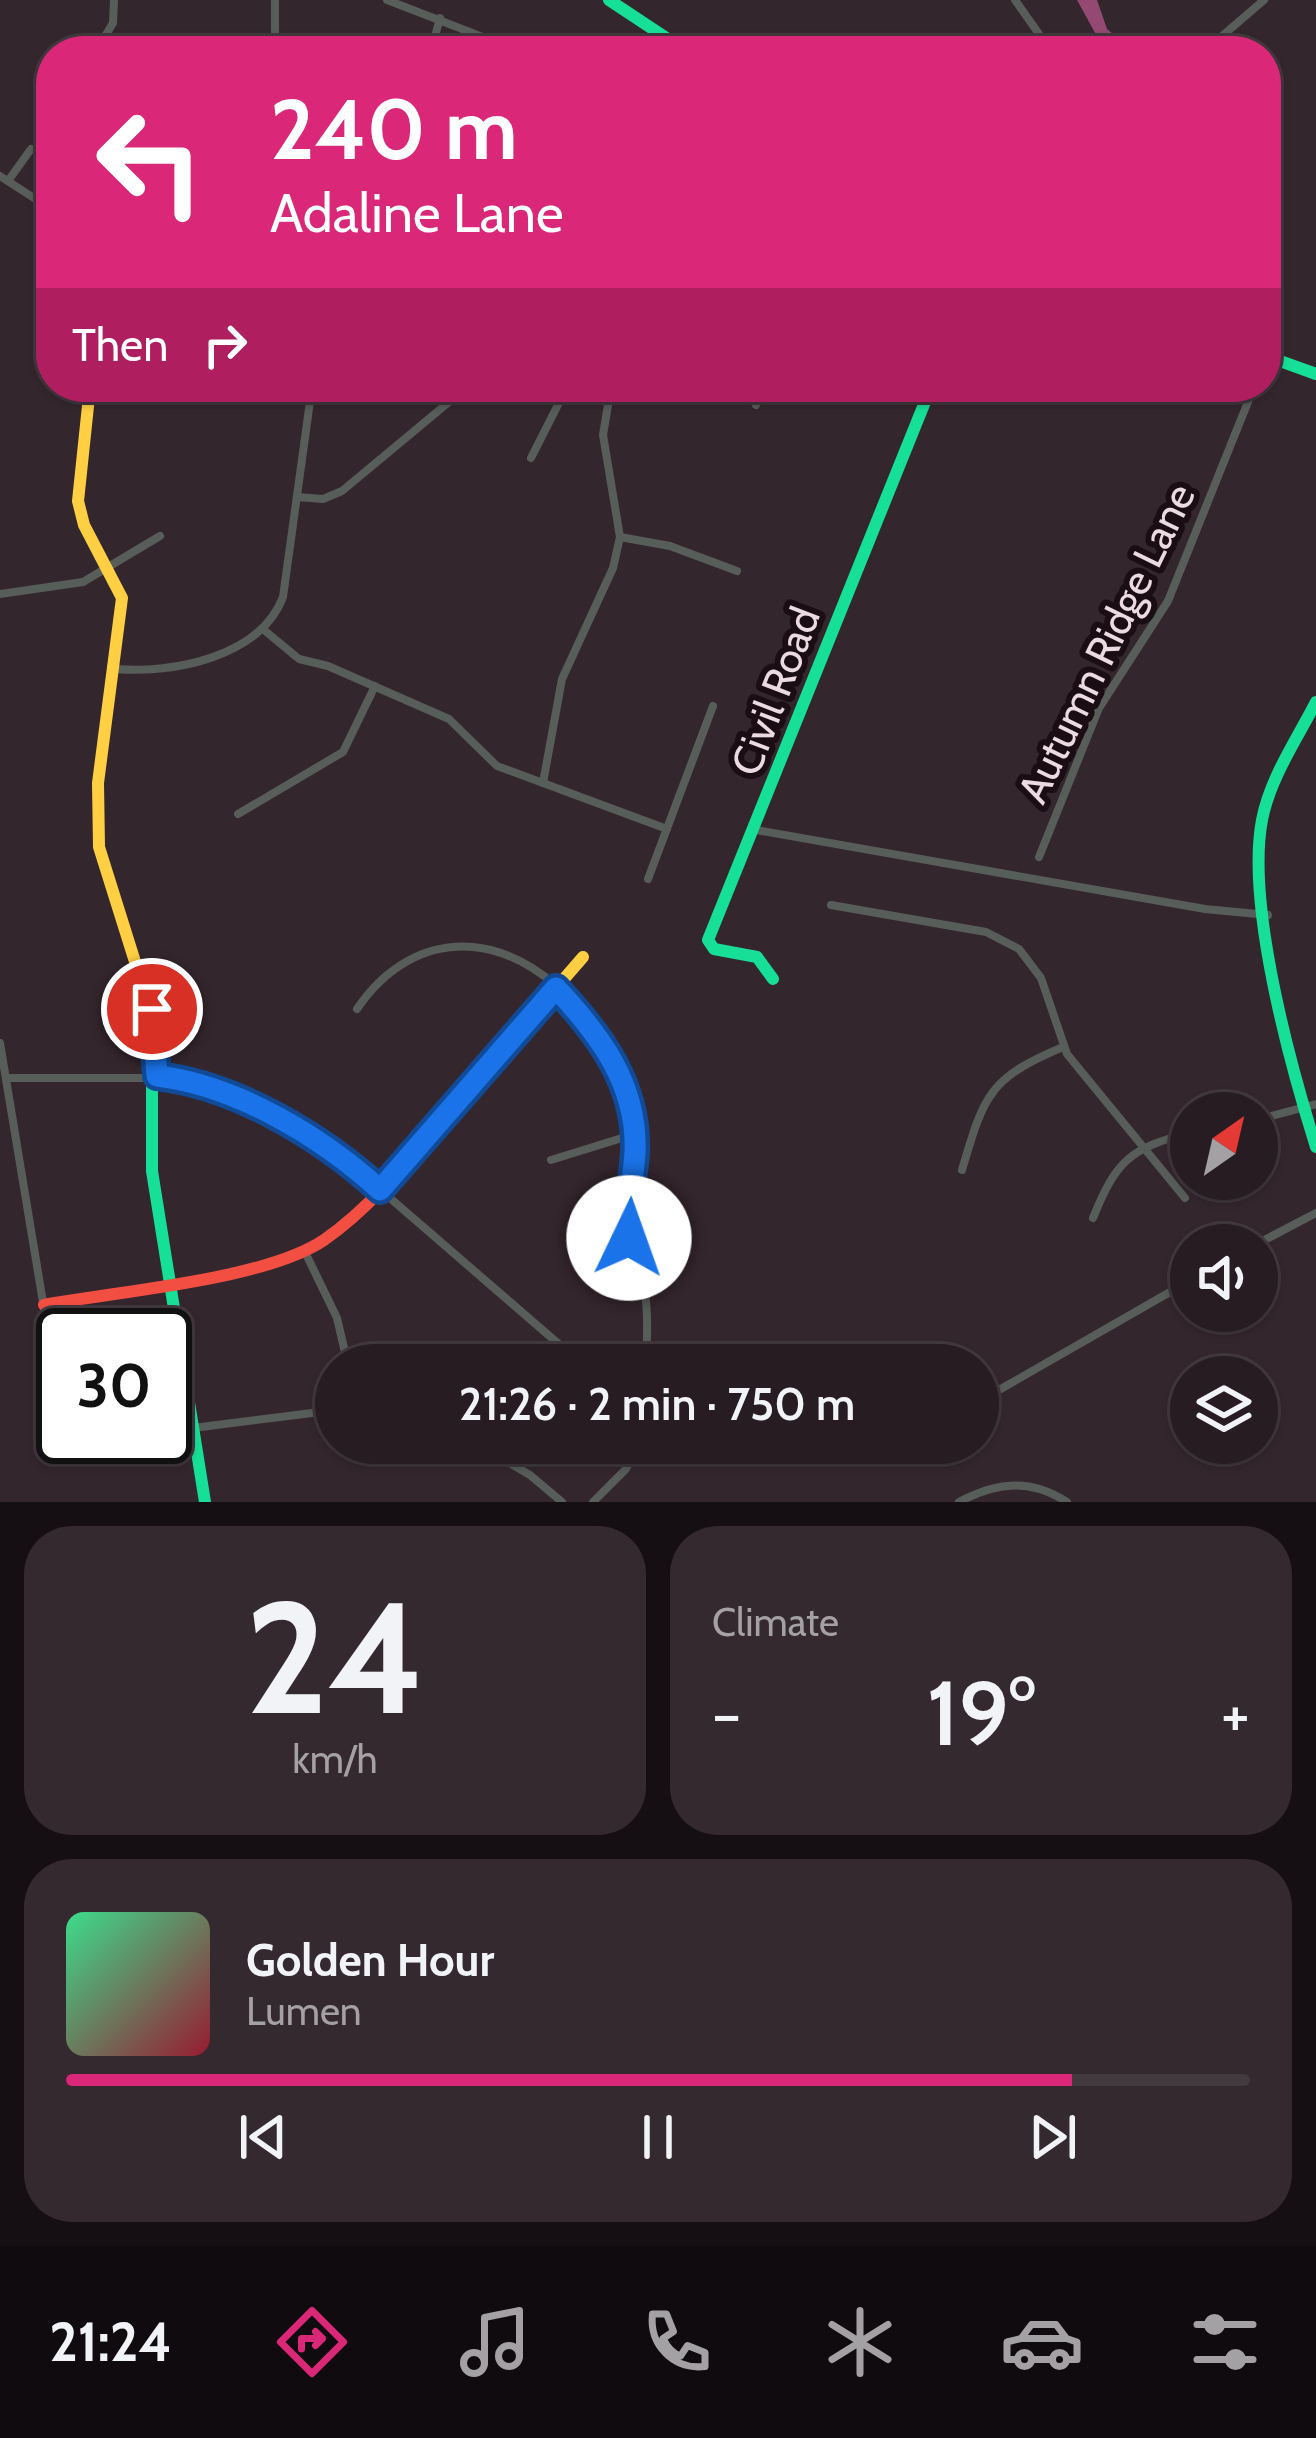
<!DOCTYPE html>
<meta charset="utf-8">
<style>
:root{--surface:#271c22;--page:#33292f;--text:#f1f3f6;--muted:#a4a1a5;--line:#433a40;--accent:#db2777}
body{margin:0;font-family:Cabin,sans-serif;background:var(--page);color:var(--text);height:100vh;display:flex;flex-direction:column;font-size:45px;white-space:nowrap}
*{box-sizing:border-box;margin:0}
p{font-size:39px;color:var(--muted)}
.icon{flex:none;width:66px;height:66px;fill:none;stroke:currentColor;stroke-width:2;stroke-linecap:round;stroke-linejoin:round}
.map{position:relative;height:1502px;overflow:hidden}
.panel{display:flex;flex-direction:column;gap:24px;padding:24px;background:#150f13;flex:1}
.panel>*{flex:none}
.top-card{position:absolute;left:36px;top:36px;width:1245px;height:366px;border-radius:48px;box-shadow:0 3px 9px #0004,0 0 0 3px var(--line);background:#db2777;color:#fff;overflow:hidden}
.needle{width:78px;rotate:34deg}
.controls{position:absolute;left:1170px;top:1092px;display:grid;gap:24px}
.controls a{display:grid;place-items:center;width:108px;height:108px;border-radius:50%;background:var(--surface);box-shadow:0 3px 9px #0004,0 0 0 3px var(--line);font-size:60px}
.speed{position:absolute;left:36px;top:1308px;display:flex;gap:24px;font-size:60px;font-weight:700;text-align:center}
.speed>*{display:grid;place-content:center;width:156px;height:156px;border-radius:50%;background:var(--surface);box-shadow:0 3px 9px #0004,0 0 0 3px var(--line);line-height:1}
.speed .limit{border:6px solid #111;border-radius:18px;background:#fff;color:#111}
.pin{position:absolute;display:grid;place-items:center;width:102px;height:102px;color:#fff;margin:-51px;border:6px solid #fff;border-radius:50%;box-shadow:0 3px 12px #0007}
.me{position:absolute;width:132px;margin:-66px;rotate:3deg;stroke-linejoin:round;filter:drop-shadow(0 0 9px #0008)}
.turn{display:flex;align-items:center;gap:42px;height:252px;padding:0 36px;font-size:54px}
.turn .icon{width:156px;height:156px;stroke-width:2.5}
.turn b{display:block;font-size:84px;line-height:102px}
.then{display:flex;align-items:center;height:114px;padding:0 36px;background:#0003;gap:24px;font-size:45px}
.big{font-size:90px;font-weight:600;line-height:1.1}
.panel .widget{flex:1;display:flex;flex-direction:column;justify-content:center;gap:18px;min-width:0;padding:0 42px;border-radius:48px;background:var(--page)}
.panel .dial{align-items:center;gap:0}
.dial b{font-size:156px;line-height:1}
.song{display:flex;align-items:center;gap:36px}
.cover{width:144px;height:144px;border-radius:18px;background:linear-gradient(135deg,hsl(150 70% 55%),hsl(350 70% 35%))}
.played{height:12px;border-radius:6px;background:linear-gradient(90deg,var(--accent) 85%,var(--line) 85%)}
.keys{display:flex;justify-content:space-around;direction:ltr}
.heat{display:flex;justify-content:space-between;align-items:center;font-size:66px;direction:ltr}
.panel .tiles{flex:1;display:grid;gap:24px;grid-template-columns:1fr 1fr}
.widget:last-child{grid-column:span 2}
.trip{position:absolute;left:315px;top:1344px;width:684px;height:120px;border-radius:60px;background:var(--surface);box-shadow:0 3px 9px #0004,0 0 0 3px var(--line);font-weight:600;line-height:120px;text-align:center}
.tab-bar{display:flex;height:192px;justify-content:space-around;align-items:center;background:#100b0e;color:var(--muted)}
.tab-bar .icon{width:84px;height:84px}
.tab-bar .on{color:var(--accent)}
.tab-bar b{font-size:54px;color:var(--text)}
.map>svg:first-child{display:block}
.water{fill:#934971}
.lines{fill:none;stroke-linecap:round;stroke-linejoin:round}
.street{stroke:#575d59;stroke-width:8}
.fast{stroke:#16e098;stroke-width:12}
.slow{stroke:#ffcf43;stroke-width:12}
.jam{stroke:#f24e42;stroke-width:12}
.route-casing{stroke:#114b97;stroke-width:30}
.route{stroke:#1a73e8;stroke-width:21}
.labels{text-anchor:middle;dominant-baseline:central;stroke-width:12;stroke-linejoin:round;paint-order:stroke}
.street-label{font-size:42px;fill:#ecdae2;stroke:#1a0e14}
</style>
<div class="map">
<svg width="1316" height="1502" viewBox="0 0 1316 1502">
<rect width="100%" height="100%" fill="#34262d"/>
<polygon class="water" points="1077,0 1097,0 1107,29 1133,51 1105,51"/>
<g class="lines">
<g class="street">
<polyline points="387,0 519,51"/>
<polyline points="1015,0 1051,51"/>
<polyline points="1221,37 1264,0"/>
<polyline points="98,48 113,23 114,0"/>
<polyline points="275,51 275,0"/>
<polyline points="431,51 440,18"/>
<polyline points="0,176 51,209"/>
<polyline points="8,181 31,149"/>
<polyline points="756,405 763,387"/>
<polyline points="531,458 567,387"/>
<polyline points="297,497 323,499 342,491 467,387"/>
<polyline points="620,537 670,546 737,571"/>
<polyline points="0,594 83,582 160,536"/>
<polyline points="264,630 299,659 328,666 449,719 497,766 667,829"/>
<path d="M115,669C173,674 260,657 283,597L312,387"/>
<polyline points="543,783 562,679 613,568 620,537 603,435 611,387"/>
<polyline points="238,814 343,752 375,686"/>
<polyline points="756,830 1205,909 1268,915"/>
<polyline points="1039,857 1099,708 1168,601 1254,387"/>
<polyline points="648,879 713,706"/>
<polyline points="831,905 986,932 1019,949 1041,978 1067,1054 1185,1198"/>
<path d="M357,1009C384,969 424,943 473,947C554,954 627,1051 634,1128C637,1162 624,1195 628,1229C630,1248 638,1264 643,1282C649,1310 647,1337 646,1365"/>
<polyline points="0,1043 62,1417"/>
<polyline points="6,1078 177,1078 213,1089 303,1133 361,1173 583,1365"/>
<polyline points="1257,1120 1316,1104"/>
<polyline points="551,1160 635,1134"/>
<path d="M962,1170C984,1095 989,1078 1063,1047"/>
<path d="M1093,1218C1117,1159 1130,1149 1191,1132"/>
<polyline points="1255,1245 1316,1213"/>
<polyline points="305,1252 337,1318 348,1365"/>
<polyline points="978,1402 1191,1280"/>
<polyline points="193,1428 336,1410"/>
<polyline points="475,1443 530,1475 562,1502"/>
<polyline points="873,1443 884,1448 898,1443"/>
<polyline points="593,1502 626,1469 639,1443"/>
<path d="M959,1502C997,1482 1030,1478 1067,1502"/>
</g>
<g class="fast">
<polyline points="609,0 686,51"/>
<polyline points="1266,356 1316,374"/>
<path d="M1316,702C1297,739 1270,778 1262,820C1246,904 1290,1064 1316,1147"/>
<polyline points="773,979 757,957 714,949 708,940 931,387"/>
<polyline points="152,1016 152,1171 205,1502"/>
</g>
<g class="slow">
<polyline points="90,387 78,501 84,525 122,598 98,783 99,847 152,1016"/>
<polyline points="459,1100 583,957"/>
</g>
<path class="jam" d="M44,1305C118,1291 265,1280 324,1240C377,1203 417,1149 459,1100"/>
</g>
<g class="lines">
<g class="route-casing">
<path id="route" d="M152,1009L157,1076C236,1085 322,1137 380,1190L556,988C600,1035 638,1085 635,1153C633,1183 625,1209 629,1238"/>
</g>
<use href="#route" class="route"/>
</g>
<g class="labels">
<g class="street-label">
<text transform="translate(1106 643) rotate(-64)">Autumn Ridge Lane</text>
<text transform="translate(775 691) rotate(-69)">Civil Road</text>
</g>
</g>
</svg>
<div class="controls">
<a><svg class="needle" viewBox="-14 -14 28 28"><path d="M0-13l5 13h-10z" fill="#e53935"/><path d="M0 13l5-13h-10z" fill="#a4a1a5"/></svg></a>
<a><svg class="icon" aria-label="sound" viewBox="0 0 24 24"><path d="M4 9h4l5-4v14l-5-4H4zM17 9q2 3 0 6"/></svg></a>
<a><svg class="icon" aria-label="layers" viewBox="0 0 24 24"><path d="M12 4l9 5-9 5-9-5zM3 14l9 5 9-5"/></svg></a>
</div>
<div class="speed"><div class="limit">30</div></div>
<div class="pin" style="left:152px;top:1009px;background:#d93025"><svg class="icon" aria-label="arrive" viewBox="0 0 24 24"><path d="M6 21V4h12l-3 4 3 4H6"/></svg></div>
<svg class="me" style="left:629px;top:1238px" viewBox="-20 -20 40 40"><circle r="19" fill="#fff"/><path d="M0-13L10 11 0 6-10 11z" fill="#1a73e8"/></svg>
<div class="trip">21:26 · 2 min · 750 m</div>
<div class="top-card">
<div class="turn"><svg class="icon" aria-label="left" viewBox="0 0 24 24"><path d="M17 20v-9H6M10 6l-5 5 5 5"/></svg><div><b>240 m</b>Adaline Lane</div></div>
<div class="then">Then<svg class="icon" aria-label="right" viewBox="0 0 24 24"><path d="M7 20v-9h11M14 6l5 5-5 5"/></svg></div>
</div>
</div>
<section class="panel">
<div class="tiles">
<div class="widget dial"><b>24</b><p>km/h</p></div>
<div class="widget"><p>Climate</p>
<div class="heat"><a>−</a><b class="big">19°</b><a>+</a></div>
</div>
<div class="widget">
<div class="song"><i class="cover"></i><div><b>Golden Hour</b><p>Lumen</p></div></div>
<div class="played"></div>
<div class="keys"><svg class="icon" aria-label="previous" viewBox="0 0 24 24"><path d="M18 5L8 12l10 7zM5 5v14"/></svg><svg class="icon" aria-label="pause" viewBox="0 0 24 24"><path d="M8 5v14M16 5v14"/></svg><svg class="icon" aria-label="next" viewBox="0 0 24 24"><path d="M6 5l10 7-10 7zM19 5v14"/></svg></div>
</div>
</div>
</section>
<nav class="tab-bar">
<b>21:24</b>
<svg class="icon on" aria-label="directions" viewBox="0 0 24 24"><path d="M12 3l9 9-9 9-9-9zM9 14v-3h6M13 9l2 2-2 2"/></svg>
<svg class="icon" aria-label="music" viewBox="0 0 24 24"><path d="M9 18V5l10-2v13"/><circle cx="6" cy="18" r="3"/><circle cx="16" cy="16" r="3"/></svg>
<svg class="icon" aria-label="phone" viewBox="0 0 24 24"><path d="M5 4h4l2 5-3 2q2 4 5 5l2-3 5 2v4C11 20 4 13 5 4z"/></svg>
<svg class="icon" aria-label="climate" viewBox="0 0 24 24"><path d="M12 3v18M4 7l16 10M4 17L20 7"/></svg>
<svg class="icon" aria-label="car" viewBox="0 0 24 24"><path d="M5 17H2v-5l4-1 3-4h7l3 4 3 1v5h-3M9 17h6M6 11h13"/><circle cx="7" cy="17" r="2"/><circle cx="17" cy="17" r="2"/></svg>
<svg class="icon" aria-label="filters" viewBox="0 0 24 24"><path d="M4 7h16M4 17h16"/><circle cx="9" cy="7" r="2"/><circle cx="15" cy="17" r="2"/></svg>
</nav>
